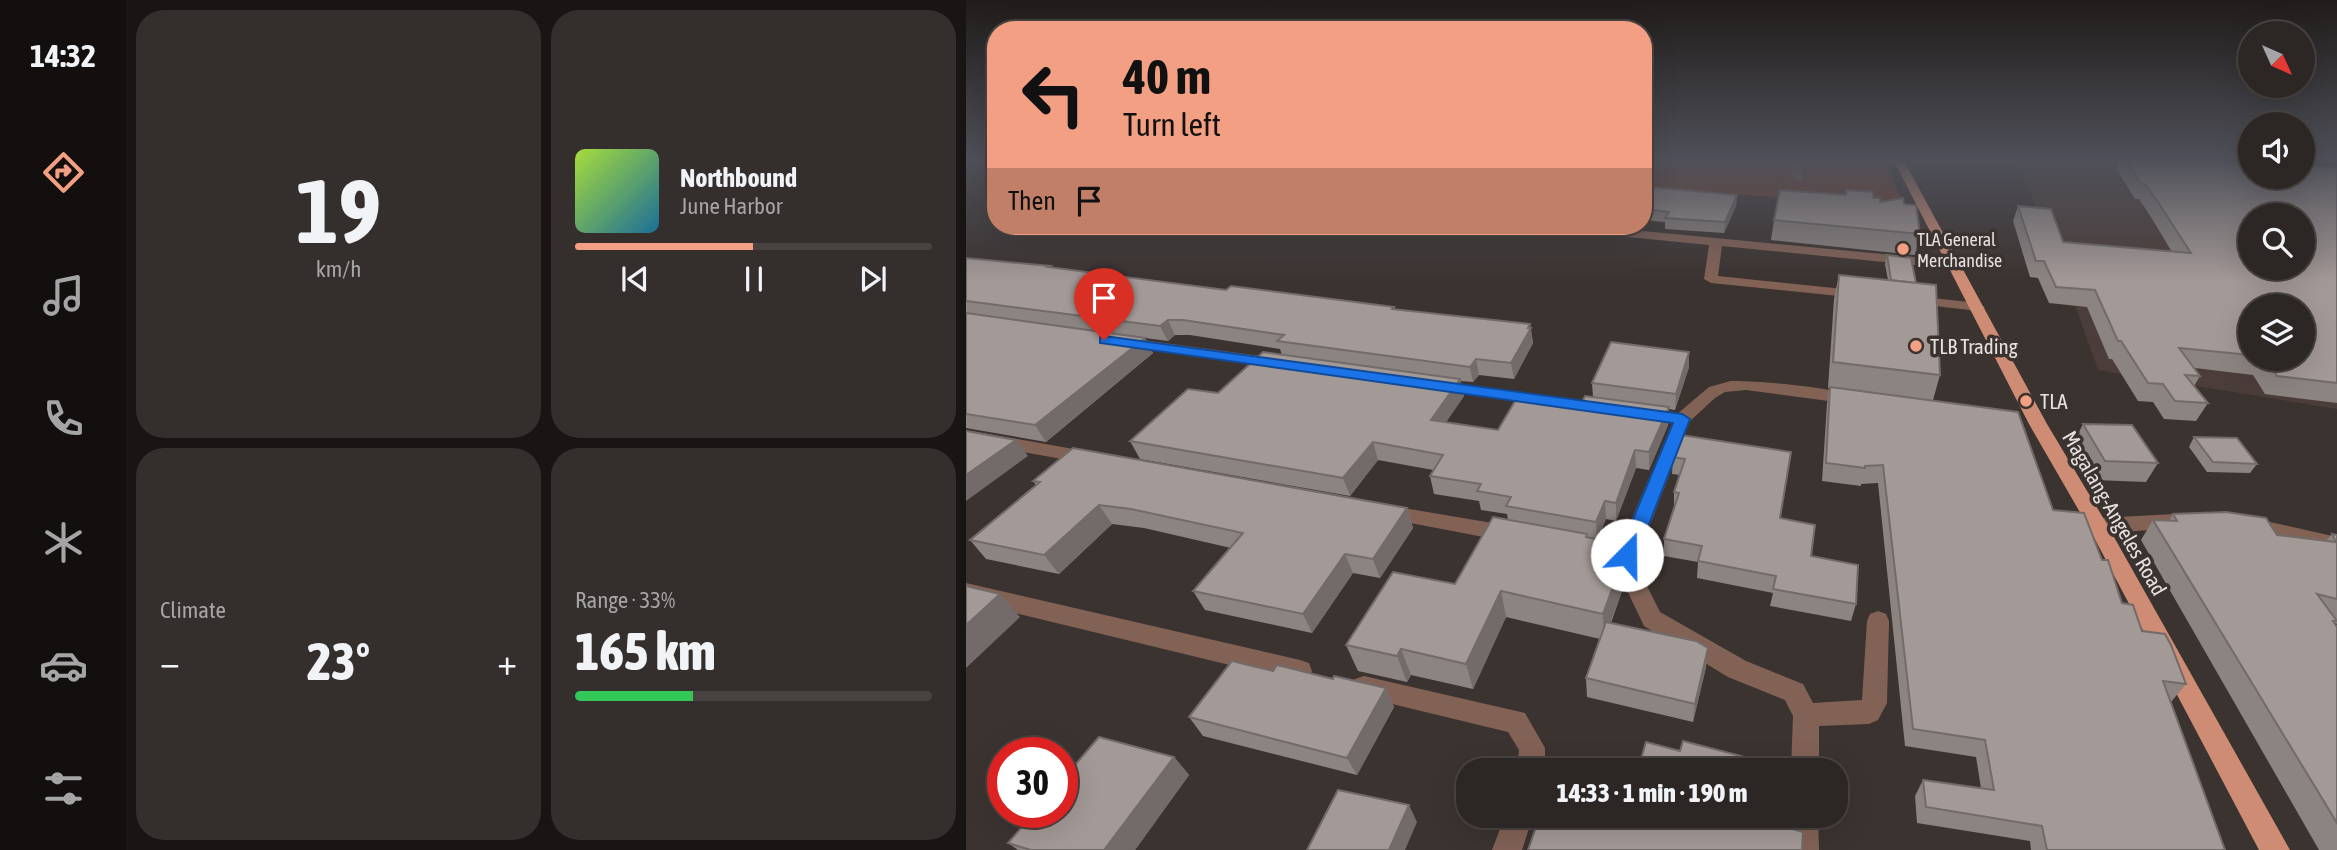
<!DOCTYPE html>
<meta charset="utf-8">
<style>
:root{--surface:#2c2624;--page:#342e2c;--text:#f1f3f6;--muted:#a6a5a6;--line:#484341;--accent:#f39f83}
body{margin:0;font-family:"Asap Condensed",sans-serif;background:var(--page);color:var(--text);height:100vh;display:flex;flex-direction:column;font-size:26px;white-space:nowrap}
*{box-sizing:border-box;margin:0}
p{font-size:23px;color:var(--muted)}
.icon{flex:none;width:38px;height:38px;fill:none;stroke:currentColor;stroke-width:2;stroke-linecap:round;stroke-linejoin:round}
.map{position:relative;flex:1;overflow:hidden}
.panel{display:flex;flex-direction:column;gap:10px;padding:10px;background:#181514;width:840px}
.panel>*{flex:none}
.guide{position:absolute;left:21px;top:21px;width:665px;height:214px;border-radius:28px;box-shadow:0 7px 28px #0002,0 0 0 2px var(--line);background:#f39f83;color:#111;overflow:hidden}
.needle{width:46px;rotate:135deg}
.controls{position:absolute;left:1272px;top:21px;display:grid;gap:14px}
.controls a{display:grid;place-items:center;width:77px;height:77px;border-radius:50%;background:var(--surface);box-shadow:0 7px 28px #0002,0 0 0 2px var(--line);font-size:35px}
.speed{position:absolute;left:21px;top:737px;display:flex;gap:14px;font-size:35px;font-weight:700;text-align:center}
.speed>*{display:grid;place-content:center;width:91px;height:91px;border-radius:50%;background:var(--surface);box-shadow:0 7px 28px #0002,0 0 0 2px var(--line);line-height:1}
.speed .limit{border:10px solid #d22;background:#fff;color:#111}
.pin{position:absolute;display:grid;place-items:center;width:60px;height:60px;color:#fff;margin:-72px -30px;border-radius:50% 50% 50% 0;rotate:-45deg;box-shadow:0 0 7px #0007}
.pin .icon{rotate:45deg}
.me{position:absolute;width:77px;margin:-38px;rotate:22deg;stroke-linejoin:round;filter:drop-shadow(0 0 5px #0008)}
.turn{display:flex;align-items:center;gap:24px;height:147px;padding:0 21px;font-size:32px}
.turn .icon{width:91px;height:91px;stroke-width:2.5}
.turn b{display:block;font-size:49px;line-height:60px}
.then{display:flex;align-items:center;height:66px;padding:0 21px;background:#0003;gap:14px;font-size:26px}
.big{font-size:52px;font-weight:800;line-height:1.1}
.panel .tile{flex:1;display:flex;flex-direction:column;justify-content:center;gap:10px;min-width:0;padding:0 24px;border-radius:28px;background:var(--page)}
.panel .dial{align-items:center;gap:0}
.dial b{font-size:91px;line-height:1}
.song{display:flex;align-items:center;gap:21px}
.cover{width:84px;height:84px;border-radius:10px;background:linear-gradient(135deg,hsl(80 70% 55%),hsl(200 70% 35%))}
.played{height:7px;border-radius:4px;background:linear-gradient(90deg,var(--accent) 50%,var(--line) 50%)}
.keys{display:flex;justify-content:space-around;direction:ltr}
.heat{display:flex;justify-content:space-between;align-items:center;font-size:38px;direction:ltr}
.charge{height:10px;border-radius:5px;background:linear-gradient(90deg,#34c759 33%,var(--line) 0)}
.panel .tiles{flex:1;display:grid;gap:10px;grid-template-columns:repeat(2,1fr)}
.trip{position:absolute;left:490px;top:758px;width:392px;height:70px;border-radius:28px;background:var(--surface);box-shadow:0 7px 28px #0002,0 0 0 2px var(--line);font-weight:800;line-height:70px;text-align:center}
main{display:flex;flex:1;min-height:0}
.tabs{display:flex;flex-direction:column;width:126px;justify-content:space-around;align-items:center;background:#120f0e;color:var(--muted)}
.tabs .icon{width:49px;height:49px}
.tabs .active{color:var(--accent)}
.tabs b{font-size:32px;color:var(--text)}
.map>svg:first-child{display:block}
.built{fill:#4b3d39;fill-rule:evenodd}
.green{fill:#743e2b}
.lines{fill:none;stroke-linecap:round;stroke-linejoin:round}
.minor{fill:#836256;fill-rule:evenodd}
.major{fill:#cf8c75;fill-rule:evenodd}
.wall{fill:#8c8481;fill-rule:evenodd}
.shaded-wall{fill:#726b69}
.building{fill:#a39996;stroke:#726b69;stroke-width:2;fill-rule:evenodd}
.route{fill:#1a73e8;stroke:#114b97;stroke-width:2}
.poi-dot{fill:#f39f83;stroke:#3b3330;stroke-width:2.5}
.labels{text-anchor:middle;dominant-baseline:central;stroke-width:7;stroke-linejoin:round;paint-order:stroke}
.far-poi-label{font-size:18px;fill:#e6e1df;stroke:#3b3330;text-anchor:start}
.poi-label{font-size:21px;fill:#e6e1df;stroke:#3b3330;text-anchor:start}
.street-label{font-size:21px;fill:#e6e1df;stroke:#3b3330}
</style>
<main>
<nav class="tabs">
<b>14:32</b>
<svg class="icon active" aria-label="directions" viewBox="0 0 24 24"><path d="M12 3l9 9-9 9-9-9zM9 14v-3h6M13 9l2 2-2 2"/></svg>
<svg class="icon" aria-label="music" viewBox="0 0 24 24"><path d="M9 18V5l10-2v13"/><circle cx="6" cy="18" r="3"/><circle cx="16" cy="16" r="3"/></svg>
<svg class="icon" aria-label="phone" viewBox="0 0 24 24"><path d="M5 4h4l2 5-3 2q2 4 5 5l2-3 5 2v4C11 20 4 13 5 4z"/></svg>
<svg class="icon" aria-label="climate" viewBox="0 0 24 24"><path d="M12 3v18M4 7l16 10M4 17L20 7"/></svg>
<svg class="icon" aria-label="car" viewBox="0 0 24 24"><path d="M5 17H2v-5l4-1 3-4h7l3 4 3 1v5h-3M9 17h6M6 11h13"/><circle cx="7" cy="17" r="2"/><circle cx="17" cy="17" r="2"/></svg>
<svg class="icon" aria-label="filters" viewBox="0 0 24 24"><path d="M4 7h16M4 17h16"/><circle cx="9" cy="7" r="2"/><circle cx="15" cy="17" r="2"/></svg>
</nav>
<section class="panel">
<div class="tiles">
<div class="tile dial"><b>19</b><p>km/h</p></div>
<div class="tile">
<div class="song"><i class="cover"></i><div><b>Northbound</b><p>June Harbor</p></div></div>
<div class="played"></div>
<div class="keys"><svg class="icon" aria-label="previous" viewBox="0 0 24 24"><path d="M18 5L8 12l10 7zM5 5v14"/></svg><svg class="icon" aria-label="pause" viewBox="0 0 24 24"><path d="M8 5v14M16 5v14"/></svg><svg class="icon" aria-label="next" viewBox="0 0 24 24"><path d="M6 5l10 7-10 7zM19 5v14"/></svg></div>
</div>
<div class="tile"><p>Climate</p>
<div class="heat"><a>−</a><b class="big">23°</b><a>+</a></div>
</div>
<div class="tile"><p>Range · 33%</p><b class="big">165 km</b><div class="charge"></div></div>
</div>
</section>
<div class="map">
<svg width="1371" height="850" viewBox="0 0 1371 850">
<rect width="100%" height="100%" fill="#3b3330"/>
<path class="built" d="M1051,161H1149L1284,173V177L1371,182V409L1132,370L1093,260ZM1284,215H1337V268H1284ZM1284,306H1337V359H1284Z"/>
<polygon class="green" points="677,161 919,161 938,207 677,187"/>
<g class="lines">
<g class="minor">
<polygon points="690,161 700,161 696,169 692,170 687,167"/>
<polygon points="823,161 833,161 837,181 828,179"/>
<polygon points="585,226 625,226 989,261 996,265 989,269 756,246 752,276 897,291 899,294 892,298 745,283 738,279 743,245 591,230"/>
<polygon points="948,296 1012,303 1019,307 1012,311 943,303 943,297"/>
<polygon points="161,338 310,358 318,363 310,368 156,346 153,343"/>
<polygon points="473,381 574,395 582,400 574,405 467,390 465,386 467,382"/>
<path d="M765,381C785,380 883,388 893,399L885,404L780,390L759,392L749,398L724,421L672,556L681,586L694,612L780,661L837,684L847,703L896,700L901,621L904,614L912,611L920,614L923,621L921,703L912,720L903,724L853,726V770H825L827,716L819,700L762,677L678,626L659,586L650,556L710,415L743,387Z"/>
<polygon points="0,430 124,452 131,454 133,458 131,462 124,464 0,442"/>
<polygon points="420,505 544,526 551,529 554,534 551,539 544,542 413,517 410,512 413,507"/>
<polygon points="1209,514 1216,516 1219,521 1216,526 1209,528 1132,534 1125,531 1122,526 1125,521 1132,518"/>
<polygon points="1286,518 1371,537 1371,553 1279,531 1276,526 1279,521"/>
<polygon points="0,583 334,660 343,663 346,671 343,679 334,682 0,601"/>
<polygon points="398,676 559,713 579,748 579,770 551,770 553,750 542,732 389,695 386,687 389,679"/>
<polygon points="539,816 567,816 556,850 526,850"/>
<polygon points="824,816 852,816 853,850 823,850"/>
</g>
<polygon class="major" points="928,161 938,161 1081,424 1139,521 1324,850 1293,850 1123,528 1063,424"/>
</g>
<g class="wall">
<path d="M1153,161H1256L1276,162L1277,161H1284L1371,168V403L1299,394L1287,375L1229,368L1234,376L1228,386L1242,403L1230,421L1198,419L1187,402L1172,401L1146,359H1143L1121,307L1083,303L1072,278L1064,277L1047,221L1052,206L1097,242L1206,252L1185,217L1173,199H1169L1150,168ZM1284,306L1337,359H1284Z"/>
<polygon points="677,186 771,195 770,206 758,233 699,229 699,222 677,220"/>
<polygon points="907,198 914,202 938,204 954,234 949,255 805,240 808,220"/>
<polygon points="921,255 950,283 974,375 967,400 1087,510 1136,560 1156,603 1176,631 1220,684 1205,702 1259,850 1065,850 1064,841 951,823 949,796 957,780 1015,788 1010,757 939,746 912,483 895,484 895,486 856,481 861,404 863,388 862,388 868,299 873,275 922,280 919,264"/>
<polygon points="0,258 85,267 260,290 428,307 429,309 564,324 567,343 548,379 513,375 507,382 494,381 498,396 480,422 532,430 615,404 627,397 626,383 723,367 709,410 703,409 702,425 683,470 670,468 650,521 640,519 632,539 657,588 645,623 740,667 727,722 621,697 620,678 634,639 540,617 507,689 445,675 441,682 392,671 380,645 489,584 542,520 541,514 515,510 513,501 468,494 464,476 467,470 412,460 384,496 174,459 164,441 252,393 316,355 314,349 224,335 209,335 202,341 179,338 187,353 80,442 0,428"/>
<polygon points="1117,424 1192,463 1180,482 1129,480 1108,442"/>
<polygon points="715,435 814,519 845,556 890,604 885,621 804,606 807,593 731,578 732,562 698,556 698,539 708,509 708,492 714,475 706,474 707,457"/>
<polygon points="1228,437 1291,464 1284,473 1241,472 1223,447"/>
<polygon points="67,481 441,508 447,528 414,578 387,573 346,633 239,610 227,591 265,548 178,528 146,524 93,574 20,559 4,540 70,485"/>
<polygon points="1207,514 1311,535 1360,541 1366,534 1371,535 1371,624 1369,623 1371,627 1371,850 1353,850 1175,540 1187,520 1203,521"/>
<polygon points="307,671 367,679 420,688 428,707 391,775 237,736 223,717"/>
<polygon points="208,757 223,775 169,850 52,850 42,843"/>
</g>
<g class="shaded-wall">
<polygon points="771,195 770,206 758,233 759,222"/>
<polygon points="202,320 209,335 202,341 194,326"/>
<polygon points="564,324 567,343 548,379 545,363"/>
<polygon points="179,338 187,353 80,442 69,425"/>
<polygon points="723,352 723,367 709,410 710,394"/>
<polygon points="510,359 513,375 507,382 504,367"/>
<polygon points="494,379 498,396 470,437 465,420"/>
<polygon points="703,407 702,425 683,470 683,452"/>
<polygon points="50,440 62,456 0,501 0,475"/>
<polygon points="407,442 412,460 384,496 377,478"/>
<polygon points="669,450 670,468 650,521 650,503"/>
<polygon points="639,501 640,519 631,540 630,522"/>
<polygon points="133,505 146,524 93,574 78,555"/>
<polygon points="441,508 447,528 414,578 407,559"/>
<polygon points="379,554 387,573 346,633 337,614"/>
<polygon points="656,562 657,588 638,640 637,614"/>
<polygon points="535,591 540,617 507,689 500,664"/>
<polygon points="34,594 54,617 0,668 0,625"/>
<polygon points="742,648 740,667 727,722 729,704"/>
<polygon points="435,649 445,675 441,682 431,656"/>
<polygon points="420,688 428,707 391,775 381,758"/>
<polygon points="208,757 223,775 169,850 138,850"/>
<polygon points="443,805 451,822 439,850 423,850"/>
</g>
<g class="building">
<path d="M1160,161H1256L1280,162L1278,161H1284V177H1337V165L1371,168V383L1311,376L1300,359H1337V306H1284V355L1213,348L1234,376L1219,375L1242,403L1209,401L1197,384L1182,383L1155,341H1152L1129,290L1090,287L1078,261H1070L1052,206L1085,209L1097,242L1225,253L1192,202L1179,184H1175ZM1284,215H1337V268H1284Z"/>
<polygon points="677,186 771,195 759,222 699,218 703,212 677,209"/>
<polygon points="814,190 880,195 880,190 907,192 907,198 914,198 914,202 937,198 938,204 950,205 954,234 808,220"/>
<polygon points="921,255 945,258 950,283 925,280"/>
<polygon points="0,258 84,266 82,267 260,290 265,286 428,307 426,309 564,324 562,328 565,328 545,363 510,359 504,367 311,341 318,335 217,320 202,320 194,326 0,301"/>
<polygon points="873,275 970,285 974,375 867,362"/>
<polygon points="0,313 179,338 69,425 0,414"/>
<polygon points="645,342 723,352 710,394 626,383"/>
<polygon points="297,352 494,379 465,420 532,430 552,396 615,404 619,396 703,407 683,452 669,450 650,503 639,501 630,522 540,506 545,497 511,491 515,484 464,476 477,455 407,442 377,478 164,441 222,389 252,393"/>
<polygon points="864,387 1052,412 1087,510 1118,513 1136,560 1142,560 1156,603 1167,605 1176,631 1199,634 1205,645 1220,684 1197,681 1259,850 1081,850 1076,826 960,807 957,780 1028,790 1019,740 947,729 917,465 899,466 899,468 860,463"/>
<polygon points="1117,424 1166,425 1192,463 1139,461"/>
<polygon points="0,431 50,440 0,475"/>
<polygon points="715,435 825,452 814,518 849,525 845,556 892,565 890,604 807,589 810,576 732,561 736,546 698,539 713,493 708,492 719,459 707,457"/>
<polygon points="1228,437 1271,438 1291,464 1247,462"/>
<polygon points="107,448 441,508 407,559 379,554 337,614 227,591 277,533 165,509 133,505 78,555 4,540 74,482 67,481"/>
<polygon points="1260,512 1300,518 1311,535 1370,542 1366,534 1371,535 1371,599 1351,594 1371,621 1367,621 1371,627 1371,823 1187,520 1211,521 1207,514"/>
<polygon points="527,517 621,534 620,537 650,543 656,562 637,614 535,591 500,664 435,649 431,656 380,645 427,572 489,584"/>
<polygon points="0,586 34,594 0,625"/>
<polygon points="640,622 730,641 742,648 729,704 620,678"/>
<polygon points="266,661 307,671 311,665 367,679 368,676 420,688 381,758 223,717"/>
<polygon points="133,737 208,757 138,850 65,850 42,843 69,812 96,812 96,780"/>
<polygon points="717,741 829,770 672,770 680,742 714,751"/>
<polygon points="372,790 443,805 423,850 341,850"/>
<polygon points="574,816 827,816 826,829 837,832 836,850 562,850"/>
</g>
<linearGradient id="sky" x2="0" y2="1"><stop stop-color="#201c1a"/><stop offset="0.57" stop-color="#4f5059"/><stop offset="1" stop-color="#4f5059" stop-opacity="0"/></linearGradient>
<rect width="1371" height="280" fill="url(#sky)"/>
<polygon class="route" points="138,336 716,414 724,419 671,555 668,561 661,563 655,561 652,555 707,423 134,343 134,337"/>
<g class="poi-dot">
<circle cx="937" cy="249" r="7"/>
<circle cx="950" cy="346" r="7"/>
<circle cx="1060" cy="401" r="7"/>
</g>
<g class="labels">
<g class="far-poi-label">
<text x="951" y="239">TLA General<tspan x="951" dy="21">Merchandise</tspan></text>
</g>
<g class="poi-label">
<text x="964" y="346">TLB Trading</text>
<text x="1074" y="401">TLA</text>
</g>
<g class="street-label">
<text transform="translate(1149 513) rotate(60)">Magalang-Angeles Road</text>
</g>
</g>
</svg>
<div class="controls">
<a><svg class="needle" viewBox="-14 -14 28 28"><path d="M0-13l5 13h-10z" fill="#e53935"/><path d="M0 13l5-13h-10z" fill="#a6a5a6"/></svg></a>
<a><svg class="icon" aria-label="sound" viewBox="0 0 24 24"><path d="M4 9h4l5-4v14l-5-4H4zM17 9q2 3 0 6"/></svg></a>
<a><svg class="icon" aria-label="search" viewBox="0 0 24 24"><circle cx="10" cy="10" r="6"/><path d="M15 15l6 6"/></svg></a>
<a><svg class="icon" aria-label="layers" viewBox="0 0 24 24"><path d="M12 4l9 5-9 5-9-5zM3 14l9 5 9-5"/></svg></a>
</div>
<div class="speed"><div class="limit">30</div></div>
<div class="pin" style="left:138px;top:340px;background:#d93025"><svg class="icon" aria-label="arrive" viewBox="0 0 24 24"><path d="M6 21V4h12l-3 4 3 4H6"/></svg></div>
<svg class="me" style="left:661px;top:555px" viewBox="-20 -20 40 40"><circle r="19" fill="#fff"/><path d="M0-13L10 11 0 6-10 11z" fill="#1a73e8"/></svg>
<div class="trip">14:33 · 1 min · 190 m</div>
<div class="guide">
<div class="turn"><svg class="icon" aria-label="left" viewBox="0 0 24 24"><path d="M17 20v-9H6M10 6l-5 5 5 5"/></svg><div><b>40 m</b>Turn left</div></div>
<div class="then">Then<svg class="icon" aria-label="arrive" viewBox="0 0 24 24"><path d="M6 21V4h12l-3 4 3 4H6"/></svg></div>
</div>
</div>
</main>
